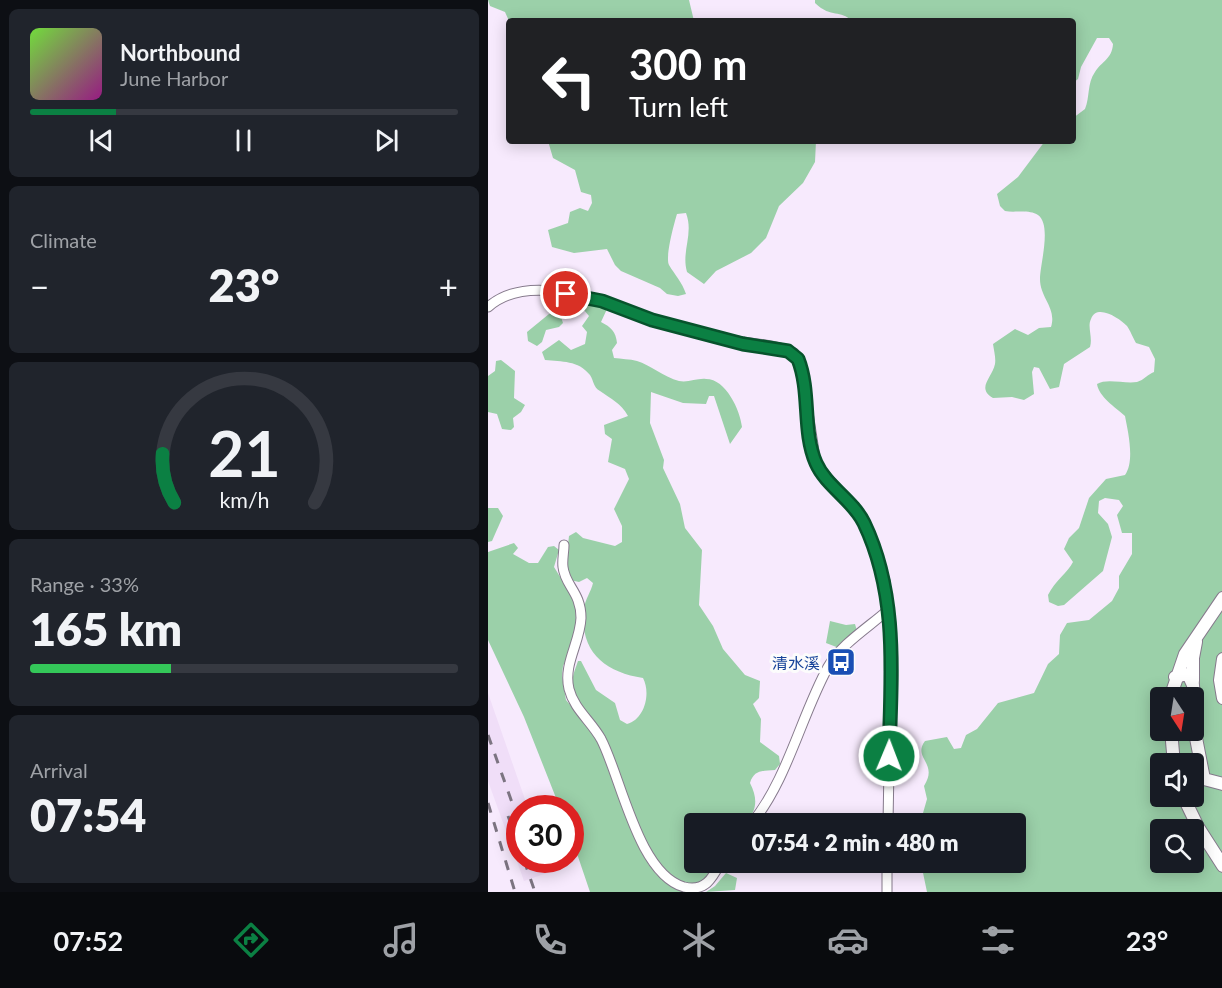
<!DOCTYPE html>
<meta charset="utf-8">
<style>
:root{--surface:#171b24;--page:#20242c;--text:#f1f3f6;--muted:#9ea1a6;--line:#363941;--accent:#0b8043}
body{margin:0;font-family:Lato,"Noto Sans SC",sans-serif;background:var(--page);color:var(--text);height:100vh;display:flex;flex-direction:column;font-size:22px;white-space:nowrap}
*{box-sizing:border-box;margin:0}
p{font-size:20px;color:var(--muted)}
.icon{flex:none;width:33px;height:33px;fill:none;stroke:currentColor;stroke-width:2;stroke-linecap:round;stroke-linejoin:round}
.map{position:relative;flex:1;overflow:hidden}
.sheet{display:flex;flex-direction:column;gap:9px;padding:9px;background:#0d0f14;width:488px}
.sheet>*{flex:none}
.top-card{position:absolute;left:18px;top:18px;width:570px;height:126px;border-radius:6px;box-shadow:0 3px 15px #0003;background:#202124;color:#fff;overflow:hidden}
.needle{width:39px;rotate:168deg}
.tools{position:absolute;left:662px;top:687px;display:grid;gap:12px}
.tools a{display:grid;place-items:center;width:54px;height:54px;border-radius:6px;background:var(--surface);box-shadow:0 3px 15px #0003;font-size:30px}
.speed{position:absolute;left:18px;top:795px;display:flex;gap:12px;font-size:30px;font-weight:700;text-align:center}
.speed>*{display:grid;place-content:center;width:78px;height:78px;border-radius:50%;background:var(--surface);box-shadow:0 3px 15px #0003;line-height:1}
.speed .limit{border:9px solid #d22;background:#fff;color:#111}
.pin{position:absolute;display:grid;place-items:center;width:51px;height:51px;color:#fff;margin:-26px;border:3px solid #fff;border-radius:50%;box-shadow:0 2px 6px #0007}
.me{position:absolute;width:66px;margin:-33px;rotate:1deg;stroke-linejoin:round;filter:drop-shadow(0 0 4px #0008)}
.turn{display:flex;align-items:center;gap:21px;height:126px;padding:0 24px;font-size:27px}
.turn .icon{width:78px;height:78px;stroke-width:2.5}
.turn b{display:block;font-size:42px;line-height:51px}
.big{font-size:45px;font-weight:800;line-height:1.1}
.sheet .tile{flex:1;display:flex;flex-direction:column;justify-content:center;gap:9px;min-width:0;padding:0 21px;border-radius:9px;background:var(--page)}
.sheet .dial{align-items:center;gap:0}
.dial svg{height:156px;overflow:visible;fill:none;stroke:var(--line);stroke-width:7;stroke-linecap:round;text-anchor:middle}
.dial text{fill:var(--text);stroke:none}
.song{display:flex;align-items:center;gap:18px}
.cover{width:72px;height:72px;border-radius:9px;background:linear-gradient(135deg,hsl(100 70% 55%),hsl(310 70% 35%))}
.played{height:6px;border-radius:3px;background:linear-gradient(90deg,var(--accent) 20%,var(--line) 20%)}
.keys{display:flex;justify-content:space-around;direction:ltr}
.heat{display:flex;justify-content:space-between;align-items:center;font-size:33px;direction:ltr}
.charge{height:9px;border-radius:4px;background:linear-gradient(90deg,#34c759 33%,var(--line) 0)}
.trip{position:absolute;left:196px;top:813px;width:342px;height:60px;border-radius:6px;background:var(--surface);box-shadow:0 3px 15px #0003;font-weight:800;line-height:60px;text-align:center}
.tab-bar{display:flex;height:96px;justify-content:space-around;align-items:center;background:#090b0e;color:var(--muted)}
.tab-bar .icon{width:42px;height:42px}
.tab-bar .active{color:var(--accent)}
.tab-bar b{font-size:27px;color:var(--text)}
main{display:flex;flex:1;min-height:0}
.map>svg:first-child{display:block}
.built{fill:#f0def8}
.green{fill:#9bd0a9;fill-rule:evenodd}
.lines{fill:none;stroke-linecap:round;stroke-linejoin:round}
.minor-casing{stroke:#867a8c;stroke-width:11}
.major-casing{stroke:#867a8c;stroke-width:14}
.minor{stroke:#fff;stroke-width:9}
.major{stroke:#fff;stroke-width:12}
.rail{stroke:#7c7481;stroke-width:3;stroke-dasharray:10 10;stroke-linecap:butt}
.route-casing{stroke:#07532c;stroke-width:15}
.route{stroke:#0b8043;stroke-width:10}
.labels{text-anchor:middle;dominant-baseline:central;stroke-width:6;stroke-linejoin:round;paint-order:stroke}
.transit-label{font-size:16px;fill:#164399;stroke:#fcfcfc;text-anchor:end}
</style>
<main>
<section class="sheet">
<div class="tile">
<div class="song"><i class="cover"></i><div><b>Northbound</b><p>June Harbor</p></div></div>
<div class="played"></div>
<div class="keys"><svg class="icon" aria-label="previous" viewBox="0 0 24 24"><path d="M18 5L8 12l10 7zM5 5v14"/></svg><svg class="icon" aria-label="pause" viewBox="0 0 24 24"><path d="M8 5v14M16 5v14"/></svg><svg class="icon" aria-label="next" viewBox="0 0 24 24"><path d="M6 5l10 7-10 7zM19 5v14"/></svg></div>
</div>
<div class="tile"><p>Climate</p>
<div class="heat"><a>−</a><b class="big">23°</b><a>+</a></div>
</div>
<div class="tile dial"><svg viewBox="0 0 100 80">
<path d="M14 69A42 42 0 1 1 86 69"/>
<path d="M14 69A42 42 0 0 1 8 44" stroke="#0b8043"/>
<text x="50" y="56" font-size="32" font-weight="700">21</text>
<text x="50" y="72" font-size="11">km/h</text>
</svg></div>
<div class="tile"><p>Range · 33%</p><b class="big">165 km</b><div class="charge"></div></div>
<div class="tile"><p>Arrival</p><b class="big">07:54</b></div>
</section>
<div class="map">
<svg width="735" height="892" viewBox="0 0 735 892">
<rect width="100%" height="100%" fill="#f7eafd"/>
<polygon class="built" points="0,693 40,808 32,808 32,860 58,860 62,872 36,881 0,781"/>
<g class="green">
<polygon points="0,0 201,0 206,21 21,21 17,12 2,6"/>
<path d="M327,0H734V892H439L434,868L436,863L528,862V824L471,823V819L466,816L460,819L459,823H437L435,813L439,799L436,786C451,763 424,758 437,741L459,737L466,749L473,748L478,735L489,729L510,703L546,693L560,664L571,654L572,635L579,623L601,620L624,601L631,588V576L644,554V533H634L629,515L635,506L631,500L617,498L611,501L610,513L620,524L624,537L615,571L576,605L570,606L561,602L560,595C567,581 580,572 585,562L576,549L581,538L591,528L601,498L618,479L637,475C647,461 640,432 637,416C627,407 611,397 609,384C619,378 636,384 649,382C656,380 660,374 666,372L667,359L661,347L648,343C645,338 642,330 639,326C632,319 609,303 603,319C599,327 605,337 602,347L576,364L571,387L562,389L551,368L546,367L544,372L546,394L536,400L524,397L505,398C488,388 504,378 507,364C508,358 506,351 505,344L527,329L540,335L551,328L563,327C569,308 552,298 552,279C552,264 564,225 550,215C541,209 527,213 517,211L512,206L509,194L530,177L557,141H585V118L597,109C602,97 599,83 607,72C614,61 624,59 625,44L621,38H609L593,67L590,79L585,83V21H364C352,9 344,19 327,3ZM672,698H705V730H672ZM672,764H705V796H672ZM672,830H705V862H672Z"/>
<path d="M60,141H328L327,162L315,183L291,206L278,238L263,253L228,271L216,284L199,272C193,251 206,234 198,213L189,214C186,224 177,257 181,265C187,275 194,282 198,294L190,296L179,294L172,288L133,271L127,265L119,249L86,253L64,247L60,230L80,223L82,212L92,208L100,211L104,203L103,195L93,192L87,170L65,158Z"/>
<path d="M99,303L119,309L113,322C123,327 128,332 129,343L124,350L126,358C133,359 142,359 149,361C162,365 176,377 191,381C200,383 209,378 218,379C238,379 252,410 254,427L242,444L226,396H221L218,404L195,403L163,392L162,423L176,460L175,468L192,504L197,528L214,550L211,605L225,626L235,649L257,675L272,681L271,698L265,704L273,719L272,742L291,756L292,764L287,770C274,771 266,770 262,783C270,799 269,810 258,823L207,824V862L227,863C221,876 213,888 196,882C153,866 133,772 114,733C111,725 107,725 102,720C95,713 87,697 85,688C83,678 87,670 90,661H93L108,690L127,703L132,720L139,724C157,719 163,693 155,678C117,672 91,652 96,609C97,599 103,592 105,583L99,578L91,582L82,580L78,561L81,536L88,532L95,538L127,546L134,542V526L126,509L141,479L137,469L120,462L124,439L117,434L116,425L140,416C133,403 123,399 112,391C105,387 106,381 102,375C90,360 74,362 57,360L54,352L71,340L83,350L97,344L99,332L94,326L101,316L96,310Z"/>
<polygon points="61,314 72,314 75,323 71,327 58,330 54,342 49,346 40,341 39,332"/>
<polygon points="13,360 27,371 26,398 37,405 33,412 25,418 26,427 23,430 14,429 9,414 0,412 0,376 7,371 8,361"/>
<polygon points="0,508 10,508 15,516 4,541 0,542"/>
<polygon points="26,543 30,548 25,554 41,563 50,563 60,547 66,546 71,550 66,567 87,601 89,638 75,666 74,676 78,700 107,734 137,814 161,865 169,875 199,892 102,892 83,836 82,808 72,808 36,717 0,640 0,552"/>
<polygon points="342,621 358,625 367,624 369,631 351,648 338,643"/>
<polygon points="238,873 249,878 247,890 218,892 227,886"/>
</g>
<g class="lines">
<g class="minor-casing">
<g id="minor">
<path d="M0,307C42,270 117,303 162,319C185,328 210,332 234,338C256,344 285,343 306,353L313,367L328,464L372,516L388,550L397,581L403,652L400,824"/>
<path d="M76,545C76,552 74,560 75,567C77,586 93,592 93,618C92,643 75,664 81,689C86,709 103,721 113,739C133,777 150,874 196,887C217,892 224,879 233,862"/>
<path d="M263,824C299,781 313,716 340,667C353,644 381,627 400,610"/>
<polyline points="399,892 399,862"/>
</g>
</g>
<g class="major-casing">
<g id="major">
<polyline points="735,659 732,680 735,698"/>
<polyline points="687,677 700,674 705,685 708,738 716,779 735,784"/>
<polyline points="705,681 705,658 708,642"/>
<polyline points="682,698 697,654 735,598"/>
<polyline points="683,730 686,764"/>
<polyline points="695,796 710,827 735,866"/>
</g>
</g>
<use href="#minor" class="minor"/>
<use href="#major" class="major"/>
<g class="rail">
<polyline points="0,735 32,825"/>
<polyline points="0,803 27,892"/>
<polyline points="20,816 32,847"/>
<polyline points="36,860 47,892"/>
</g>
</g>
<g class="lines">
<g class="route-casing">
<path id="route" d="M78,294L114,301L164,320L255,344L300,351L310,359C323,392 314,431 328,463C338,486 365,500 376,523C411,596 403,677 401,756"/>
</g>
<use href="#route" class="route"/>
</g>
<defs>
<g id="bus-square" transform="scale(1.5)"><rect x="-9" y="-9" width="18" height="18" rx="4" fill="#1a4fb4" stroke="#fcfcfc"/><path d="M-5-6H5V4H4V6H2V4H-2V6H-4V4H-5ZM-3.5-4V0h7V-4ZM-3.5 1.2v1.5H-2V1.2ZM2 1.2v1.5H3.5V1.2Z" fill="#fff"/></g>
</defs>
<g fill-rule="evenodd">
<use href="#bus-square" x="353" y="662"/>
</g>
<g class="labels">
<g class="transit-label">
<text x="332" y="662">清水溪</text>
</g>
</g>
</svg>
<div class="tools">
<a><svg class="needle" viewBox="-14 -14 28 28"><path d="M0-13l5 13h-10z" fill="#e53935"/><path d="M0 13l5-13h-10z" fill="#9ea1a6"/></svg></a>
<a><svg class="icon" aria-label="sound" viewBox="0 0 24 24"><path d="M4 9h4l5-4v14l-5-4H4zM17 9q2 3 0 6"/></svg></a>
<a><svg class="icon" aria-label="search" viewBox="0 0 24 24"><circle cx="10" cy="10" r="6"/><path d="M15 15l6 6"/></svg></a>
</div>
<div class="speed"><div class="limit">30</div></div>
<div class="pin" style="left:78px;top:294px;background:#d93025"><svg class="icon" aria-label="arrive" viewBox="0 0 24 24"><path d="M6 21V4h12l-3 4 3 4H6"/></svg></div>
<svg class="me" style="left:401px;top:756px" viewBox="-20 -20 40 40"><circle r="17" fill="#0b8043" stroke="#fff" stroke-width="3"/><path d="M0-11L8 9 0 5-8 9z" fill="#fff"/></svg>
<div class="trip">07:54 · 2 min · 480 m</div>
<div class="top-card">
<div class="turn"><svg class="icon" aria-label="left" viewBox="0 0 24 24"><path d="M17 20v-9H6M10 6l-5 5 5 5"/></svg><div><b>300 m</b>Turn left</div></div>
</div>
</div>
</main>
<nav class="tab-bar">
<b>07:52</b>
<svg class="icon active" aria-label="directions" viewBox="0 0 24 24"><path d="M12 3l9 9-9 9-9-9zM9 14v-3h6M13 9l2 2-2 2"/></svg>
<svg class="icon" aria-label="music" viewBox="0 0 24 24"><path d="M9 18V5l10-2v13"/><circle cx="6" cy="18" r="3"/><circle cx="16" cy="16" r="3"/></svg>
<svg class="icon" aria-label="phone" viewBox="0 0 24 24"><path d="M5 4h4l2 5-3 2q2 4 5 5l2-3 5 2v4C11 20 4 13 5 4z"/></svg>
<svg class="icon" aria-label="climate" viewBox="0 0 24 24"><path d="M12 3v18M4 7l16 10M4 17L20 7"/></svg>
<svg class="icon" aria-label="car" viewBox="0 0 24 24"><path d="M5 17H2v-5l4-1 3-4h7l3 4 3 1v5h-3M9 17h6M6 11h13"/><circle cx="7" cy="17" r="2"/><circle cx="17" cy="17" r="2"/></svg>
<svg class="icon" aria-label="filters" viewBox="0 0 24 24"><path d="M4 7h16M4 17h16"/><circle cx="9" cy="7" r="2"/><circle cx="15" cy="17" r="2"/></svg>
<b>23°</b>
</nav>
